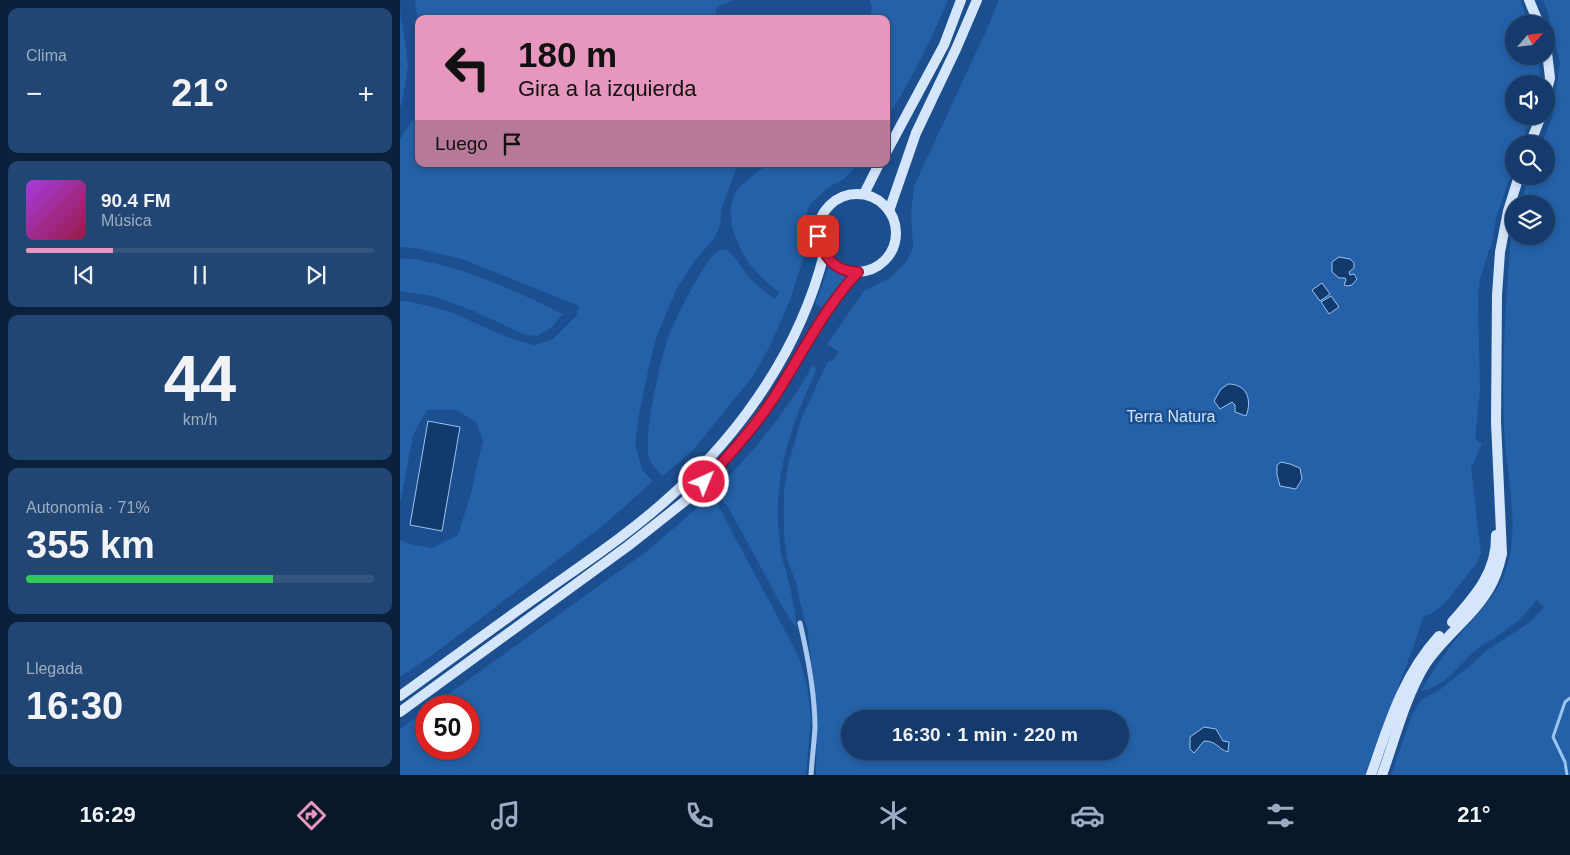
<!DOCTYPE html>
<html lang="es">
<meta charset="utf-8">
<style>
:root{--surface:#143b6b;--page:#214673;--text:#f1f3f6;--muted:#9dadc1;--line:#33557e;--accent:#e797bd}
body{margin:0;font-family:Arial,sans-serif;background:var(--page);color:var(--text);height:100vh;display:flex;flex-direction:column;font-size:19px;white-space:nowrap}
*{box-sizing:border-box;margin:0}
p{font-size:16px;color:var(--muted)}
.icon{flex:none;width:28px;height:28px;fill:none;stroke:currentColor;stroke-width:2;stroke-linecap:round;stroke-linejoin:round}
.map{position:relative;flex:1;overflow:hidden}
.sheet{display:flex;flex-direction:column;gap:8px;padding:8px;background:#0b203b;width:400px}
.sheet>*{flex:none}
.guide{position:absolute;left:15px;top:15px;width:475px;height:152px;border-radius:10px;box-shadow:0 2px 8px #0003,0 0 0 1px var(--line);background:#e797bd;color:#111;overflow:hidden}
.needle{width:32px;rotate:62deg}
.controls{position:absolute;left:1105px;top:15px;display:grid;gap:10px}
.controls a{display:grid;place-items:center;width:50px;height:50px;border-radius:50%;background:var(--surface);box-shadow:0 2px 8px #0003,0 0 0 1px var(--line);font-size:25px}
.speed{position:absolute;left:15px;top:695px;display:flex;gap:10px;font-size:25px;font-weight:700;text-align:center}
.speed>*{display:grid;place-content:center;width:65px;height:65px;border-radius:50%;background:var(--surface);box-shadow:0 2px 8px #0003,0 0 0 1px var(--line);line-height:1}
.speed .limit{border:8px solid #d22;background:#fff;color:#111}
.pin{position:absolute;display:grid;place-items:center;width:42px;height:42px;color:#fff;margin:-21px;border-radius:10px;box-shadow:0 2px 8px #0006}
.me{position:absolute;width:55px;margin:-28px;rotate:44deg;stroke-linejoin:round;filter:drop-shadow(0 0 4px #0008)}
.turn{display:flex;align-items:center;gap:18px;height:105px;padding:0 20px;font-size:22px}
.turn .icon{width:65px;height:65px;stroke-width:2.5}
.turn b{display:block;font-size:35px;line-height:42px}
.then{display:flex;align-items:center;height:48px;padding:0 20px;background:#0003;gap:10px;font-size:19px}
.big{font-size:38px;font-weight:700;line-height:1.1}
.sheet .card{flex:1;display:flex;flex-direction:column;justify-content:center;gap:8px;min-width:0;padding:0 18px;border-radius:10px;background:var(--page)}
.sheet .dial{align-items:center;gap:0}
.dial b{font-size:65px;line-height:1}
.song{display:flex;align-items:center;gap:15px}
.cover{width:60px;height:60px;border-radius:8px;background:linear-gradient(135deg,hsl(280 70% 55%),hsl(340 70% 35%))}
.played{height:5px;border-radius:2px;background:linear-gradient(90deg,var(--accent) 25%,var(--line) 25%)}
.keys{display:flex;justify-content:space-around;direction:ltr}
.heat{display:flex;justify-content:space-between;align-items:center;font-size:28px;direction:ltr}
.charge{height:8px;border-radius:4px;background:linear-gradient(90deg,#34c759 71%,var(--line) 0)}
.trip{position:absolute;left:441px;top:710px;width:288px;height:50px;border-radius:25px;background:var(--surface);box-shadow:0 2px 8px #0003,0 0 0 1px var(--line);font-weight:700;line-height:50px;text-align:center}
.dock{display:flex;height:80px;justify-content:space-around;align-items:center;background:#08182b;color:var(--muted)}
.dock .icon{width:35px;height:35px}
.dock .selected{color:var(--accent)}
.dock b{font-size:22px;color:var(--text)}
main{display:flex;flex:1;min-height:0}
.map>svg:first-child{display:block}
.green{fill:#2461a8;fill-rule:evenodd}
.water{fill:#123a6d;stroke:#9cc4f0}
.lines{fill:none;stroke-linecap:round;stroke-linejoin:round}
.stream{stroke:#9cc4f0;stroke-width:3}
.street{stroke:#a9c9ee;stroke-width:5}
.secondary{stroke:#d6e6fa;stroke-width:10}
.route-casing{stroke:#92132f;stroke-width:12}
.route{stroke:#e11d48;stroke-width:9}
.labels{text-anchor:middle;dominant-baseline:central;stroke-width:5;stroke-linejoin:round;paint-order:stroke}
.park-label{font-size:16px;fill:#cfe3fa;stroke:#1b4f8f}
</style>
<main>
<section class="sheet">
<div class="card"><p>Clima</p>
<div class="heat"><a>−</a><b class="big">21°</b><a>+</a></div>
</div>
<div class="card">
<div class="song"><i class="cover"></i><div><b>90.4 FM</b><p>Música</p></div></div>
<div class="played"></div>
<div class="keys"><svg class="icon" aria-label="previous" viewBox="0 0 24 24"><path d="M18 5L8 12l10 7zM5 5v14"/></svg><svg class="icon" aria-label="pause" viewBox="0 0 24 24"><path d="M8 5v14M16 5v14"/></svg><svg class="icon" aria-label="next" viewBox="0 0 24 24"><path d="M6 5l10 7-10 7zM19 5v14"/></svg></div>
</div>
<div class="card dial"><b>44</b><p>km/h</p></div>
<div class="card"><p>Autonomía · 71%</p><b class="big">355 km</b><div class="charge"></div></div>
<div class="card"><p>Llegada</p><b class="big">16:30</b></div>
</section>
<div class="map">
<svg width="1170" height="775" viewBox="0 0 1170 775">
<rect width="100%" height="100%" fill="#1b4f8f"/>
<g class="green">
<polygon points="15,0 334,0 317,7 314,19 19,19 19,34"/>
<path d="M469,0H548C530,41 511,82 486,119V19H470L472,7Z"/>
<path d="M599,0H1120L1129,24H1114V56H1138L1140,74L1139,84H1114V116H1131L1122,144H1114V165L1096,218L1091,248L1089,250L1080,279L1078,296L1080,390L1075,439L1082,444L1071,468L1081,553L1076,564L1045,603L1034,612L1023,617L1015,642L966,775H416L417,715L407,626L405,623L396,583L387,559L384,535V490L388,465L402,417L426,365L429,361H433L439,352L427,344L464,291L490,278L506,262L513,248L511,214L514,186L586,31ZM450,719H720V751H450Z"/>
<path d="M1143,0H1170V775H991L1012,715L1021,700L1041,689L1071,665L1086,651L1130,622L1144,607L1136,600C1127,614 1113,626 1099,635C1092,641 1083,644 1076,650C1059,665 1045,687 1021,691C1034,668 1049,647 1067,626C1081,610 1096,595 1104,575C1122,531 1106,474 1104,428C1102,365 1105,302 1111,239L1114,229V236H1146V204H1121L1128,176H1146V144H1141L1152,118L1160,63L1148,13Z"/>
<polygon points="0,10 8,65 2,102 0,108"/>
<polygon points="19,111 19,164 338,164 322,207 320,225 314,239 296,259 277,288 258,333 252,353 240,409 235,444 242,470 253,481 205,524 31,656 0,677 0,540 9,544 32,548 58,535 71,493 83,440 76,422 56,410 27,410 13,435 0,504 0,301 12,302 51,312 104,336 134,345 152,340 176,316 179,306 62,259 19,249 0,247 0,139"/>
<path d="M367,164H458L444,179L427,188L410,204L402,227L404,256L390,300L370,346L353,376L294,449L263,476C258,472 251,464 249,458C243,437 259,368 266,344C270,328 305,258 318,251C320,250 323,250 326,250C337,257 341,268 350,278C358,286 366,293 375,299L379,293C370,285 359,276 351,266C336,245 320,209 340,187C348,178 359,172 367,164Z"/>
<path d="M0,258C53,261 115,291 163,314L151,328L137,336L125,335L74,311L32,296L0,291Z"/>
<polygon points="429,267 441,274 447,275 422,308 415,304"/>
<path d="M412,365L416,368L415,373C387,434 371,484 381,553C383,562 386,570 388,579C392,595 395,611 397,628L391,621L378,599L328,507L322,500L313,496L399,657L407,686L411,716L406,775H0V729L26,710V749H69V706H32L247,551C296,511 339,470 377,420C389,403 403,385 412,365Z"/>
</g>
<g class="water">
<polygon points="939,257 950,259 954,263 954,268 949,272 950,275 954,274 957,279 952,285 947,286 944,285 946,280 945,278 939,278 932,272 932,262"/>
<polygon points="922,283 930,294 920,301 912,290"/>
<polygon points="931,296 939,307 929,314 921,302"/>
<path d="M828,384C848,384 852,401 846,416L835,412V405L832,402L820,409L814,401L821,389Z"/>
<polygon points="28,421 60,427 42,531 10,525"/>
<polygon points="881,462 890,464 900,468 902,479 896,489 880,486 877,475 877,465"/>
<path d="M804,727L816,729L823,741L829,742L828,752C818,749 817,741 804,741L794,753L790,749V737Z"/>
</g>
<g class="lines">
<polyline class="stream" points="1167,775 1165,762 1153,737 1165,702 1170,698"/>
<path class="street" d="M400,623C408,657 415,693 415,728C414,744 412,759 411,775"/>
<g class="secondary">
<polyline points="1129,0 1139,24"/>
<polyline points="1146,44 1150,78 1146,94"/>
<polyline points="1130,144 1141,116"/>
<polyline points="486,153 544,45 561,0"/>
<polyline points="464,194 479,164"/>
<circle cx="457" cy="233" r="39"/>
<polyline points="489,211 516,133 556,49 577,0"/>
<path d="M1052,622C1075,596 1097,572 1096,535"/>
<path d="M0,696C47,662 94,627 141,594C186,562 233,531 273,494C344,430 401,346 424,254"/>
<polyline points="0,712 228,546 285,501 329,456 374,398 424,315 448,283 458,272"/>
<path d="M971,775C988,726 1003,675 1039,636"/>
<path d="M982,775C995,739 1005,698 1025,665C1043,637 1072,618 1089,589C1096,578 1099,567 1102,554L1096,422L1097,295L1100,252L1108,211L1119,176"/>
</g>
</g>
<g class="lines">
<g class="route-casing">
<path id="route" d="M304,482C330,455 355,427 375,396C402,354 424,308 458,272C435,272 424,257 418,236"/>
</g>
<use href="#route" class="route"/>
</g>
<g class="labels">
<g class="park-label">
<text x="771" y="416">Terra Natura</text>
</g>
</g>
</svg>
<div class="controls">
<a><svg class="needle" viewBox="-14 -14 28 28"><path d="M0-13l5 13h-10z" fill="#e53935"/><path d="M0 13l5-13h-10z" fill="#9dadc1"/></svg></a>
<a><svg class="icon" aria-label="sound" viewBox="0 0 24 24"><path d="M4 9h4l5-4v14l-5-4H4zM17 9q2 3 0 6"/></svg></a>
<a><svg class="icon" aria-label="search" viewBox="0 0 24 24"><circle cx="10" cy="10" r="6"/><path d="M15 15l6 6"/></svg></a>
<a><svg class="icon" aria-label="layers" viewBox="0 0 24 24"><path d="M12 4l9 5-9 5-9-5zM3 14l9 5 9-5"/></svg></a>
</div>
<div class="speed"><div class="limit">50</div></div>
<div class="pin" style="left:418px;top:236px;background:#d93025"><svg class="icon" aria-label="arrive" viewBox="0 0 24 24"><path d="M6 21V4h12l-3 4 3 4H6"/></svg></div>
<svg class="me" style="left:304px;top:482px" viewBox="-20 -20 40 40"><circle r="17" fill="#e11d48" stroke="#fff" stroke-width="3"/><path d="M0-11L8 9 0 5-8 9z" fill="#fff"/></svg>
<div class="trip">16:30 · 1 min · 220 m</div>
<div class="guide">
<div class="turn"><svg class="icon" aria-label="left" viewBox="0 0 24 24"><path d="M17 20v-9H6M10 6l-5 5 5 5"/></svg><div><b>180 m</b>Gira a la izquierda</div></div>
<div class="then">Luego<svg class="icon" aria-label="arrive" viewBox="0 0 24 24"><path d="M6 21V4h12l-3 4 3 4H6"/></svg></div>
</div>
</div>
</main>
<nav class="dock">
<b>16:29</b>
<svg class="icon selected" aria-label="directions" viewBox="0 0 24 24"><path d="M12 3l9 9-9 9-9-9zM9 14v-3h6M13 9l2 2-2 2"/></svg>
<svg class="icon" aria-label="music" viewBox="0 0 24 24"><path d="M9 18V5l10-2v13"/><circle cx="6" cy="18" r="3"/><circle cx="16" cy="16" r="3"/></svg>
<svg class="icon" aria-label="phone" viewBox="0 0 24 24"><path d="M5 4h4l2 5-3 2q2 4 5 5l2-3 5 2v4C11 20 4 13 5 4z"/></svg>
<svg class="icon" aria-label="climate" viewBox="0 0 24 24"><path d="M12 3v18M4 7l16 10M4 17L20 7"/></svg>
<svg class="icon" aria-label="car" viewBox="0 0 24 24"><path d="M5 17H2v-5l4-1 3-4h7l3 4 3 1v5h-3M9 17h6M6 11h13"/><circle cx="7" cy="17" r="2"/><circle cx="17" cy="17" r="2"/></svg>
<svg class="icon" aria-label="filters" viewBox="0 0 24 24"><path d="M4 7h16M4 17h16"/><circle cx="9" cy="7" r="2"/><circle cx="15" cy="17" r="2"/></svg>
<b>21°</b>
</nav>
